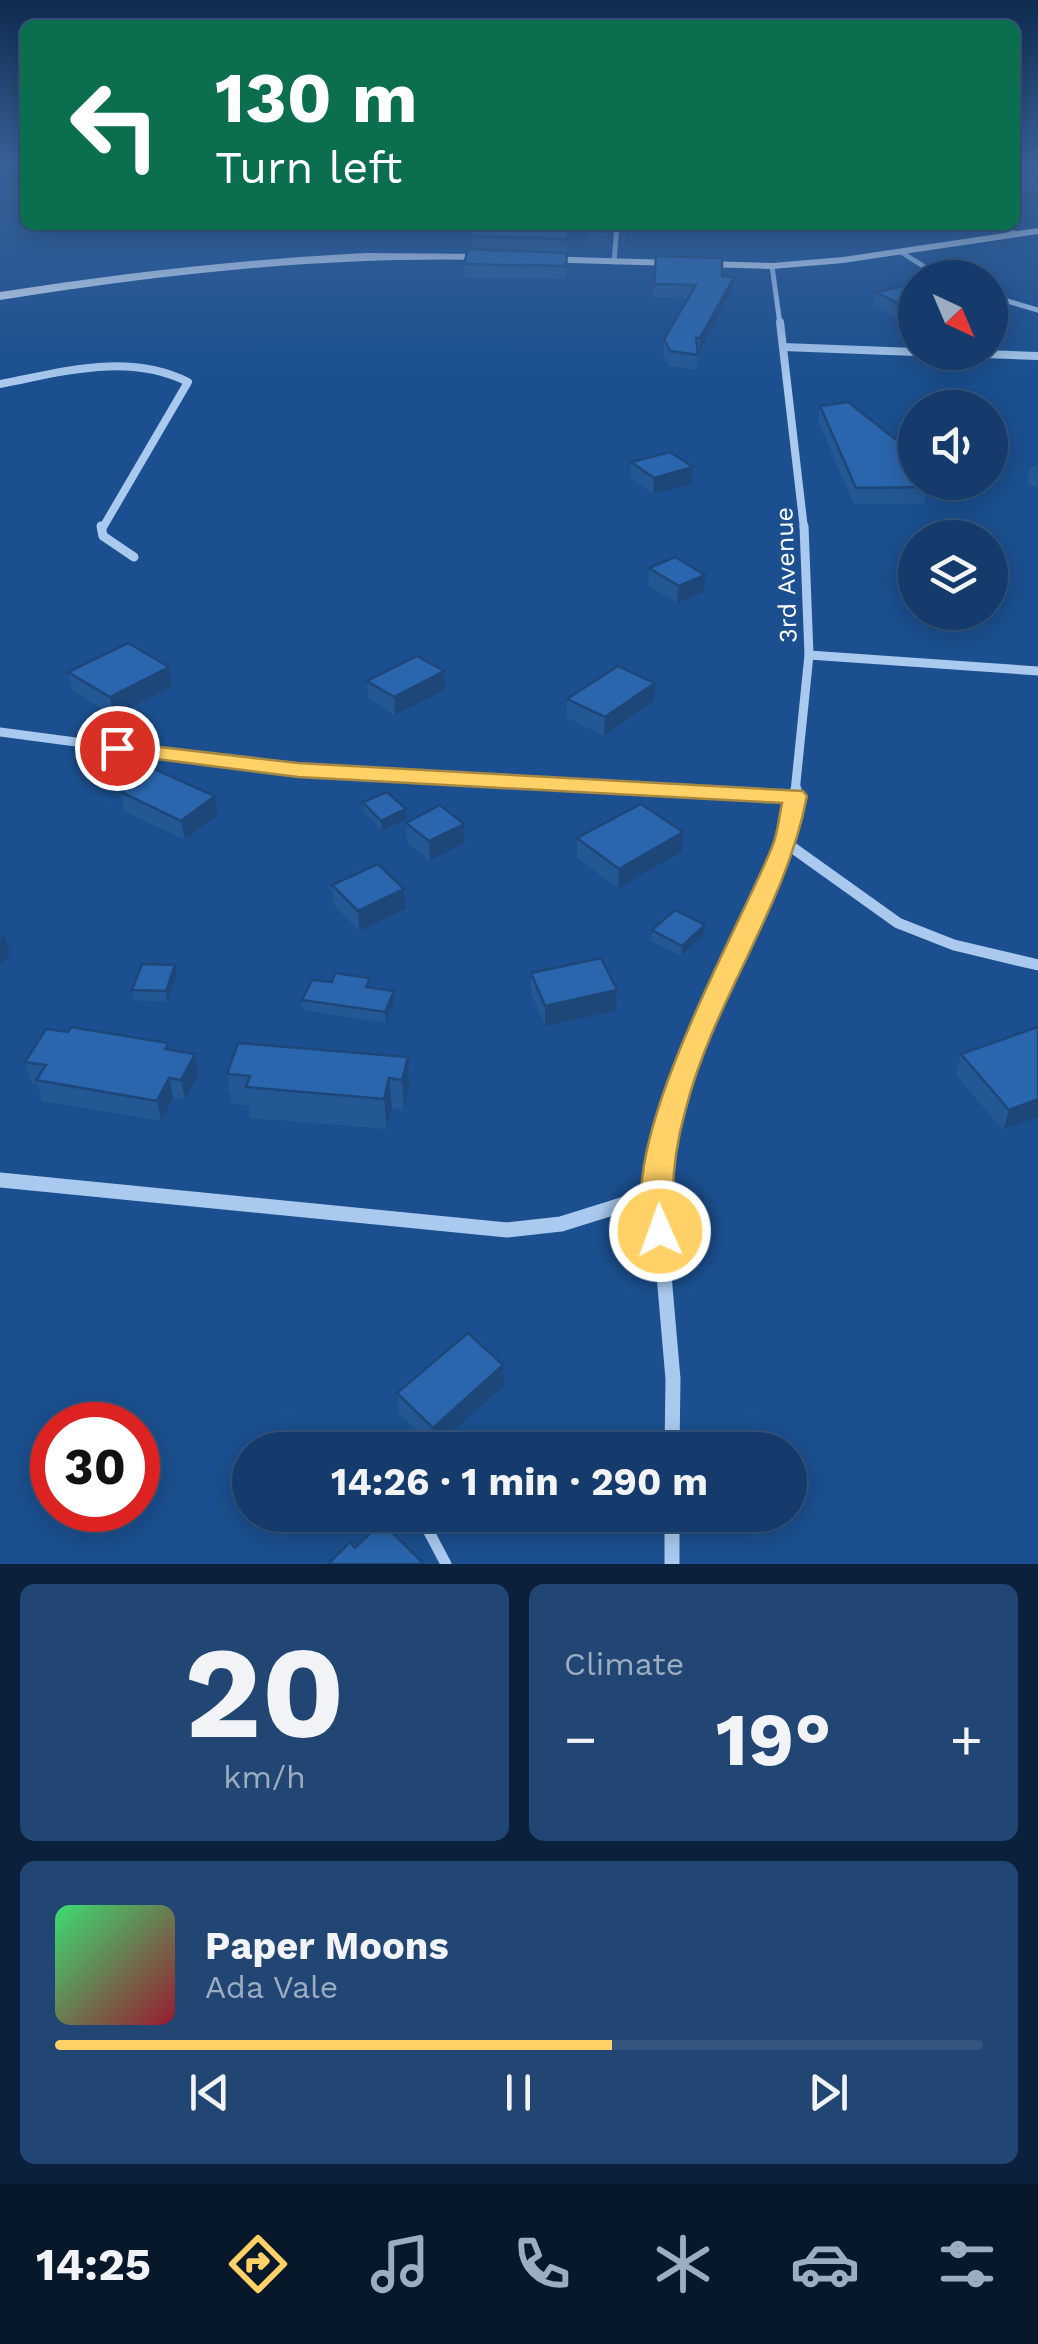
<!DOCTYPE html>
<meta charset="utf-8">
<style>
:root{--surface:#143b6b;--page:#214673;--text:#f1f3f6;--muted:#9dadc1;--line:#33557e;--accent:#ffd166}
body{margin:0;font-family:"Work Sans",sans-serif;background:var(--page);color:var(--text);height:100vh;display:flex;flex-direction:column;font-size:38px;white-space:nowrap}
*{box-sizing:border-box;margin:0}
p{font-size:32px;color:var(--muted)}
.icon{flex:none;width:55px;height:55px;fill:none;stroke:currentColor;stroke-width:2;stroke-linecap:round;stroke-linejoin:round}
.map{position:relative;height:1564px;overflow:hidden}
.drawer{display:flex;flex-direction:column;gap:20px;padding:20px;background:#0b203b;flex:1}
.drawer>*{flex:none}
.guide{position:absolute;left:20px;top:20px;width:1000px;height:210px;border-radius:15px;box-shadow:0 5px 25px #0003,0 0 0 2px var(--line);background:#0b6e4f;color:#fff;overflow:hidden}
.needle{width:65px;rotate:136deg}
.fabs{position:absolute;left:898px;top:260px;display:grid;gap:20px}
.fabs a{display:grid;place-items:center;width:110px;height:110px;border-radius:50%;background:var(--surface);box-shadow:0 5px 25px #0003,0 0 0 2px var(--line);font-size:50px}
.speed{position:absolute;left:30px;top:1402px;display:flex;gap:20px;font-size:50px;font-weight:700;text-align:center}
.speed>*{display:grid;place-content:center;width:130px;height:130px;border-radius:50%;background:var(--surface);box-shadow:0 5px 25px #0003,0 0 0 2px var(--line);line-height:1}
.speed .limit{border:15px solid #d22;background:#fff;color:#111}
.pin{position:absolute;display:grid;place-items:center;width:85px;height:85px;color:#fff;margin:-42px;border:5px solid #fff;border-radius:50%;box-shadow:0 2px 10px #0007}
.me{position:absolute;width:110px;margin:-55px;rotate:358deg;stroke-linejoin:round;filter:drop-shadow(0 0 8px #0008)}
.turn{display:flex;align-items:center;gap:35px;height:210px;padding:0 30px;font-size:45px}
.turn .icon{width:130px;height:130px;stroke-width:2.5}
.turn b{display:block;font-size:70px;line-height:85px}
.big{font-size:75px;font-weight:700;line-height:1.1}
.drawer .tile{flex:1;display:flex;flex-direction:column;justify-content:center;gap:15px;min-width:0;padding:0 35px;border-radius:15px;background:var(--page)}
.drawer .dial{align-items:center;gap:0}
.dial b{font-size:130px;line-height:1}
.song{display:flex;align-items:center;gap:30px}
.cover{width:120px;height:120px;border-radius:15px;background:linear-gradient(135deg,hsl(140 70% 55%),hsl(350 70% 35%))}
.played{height:10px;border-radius:5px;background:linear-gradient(90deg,var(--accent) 60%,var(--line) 60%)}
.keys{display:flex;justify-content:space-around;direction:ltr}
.heat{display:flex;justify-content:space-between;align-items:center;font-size:55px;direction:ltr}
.drawer .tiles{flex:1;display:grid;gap:20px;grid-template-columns:1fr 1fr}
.tile:last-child{grid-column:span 2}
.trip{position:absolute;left:232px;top:1432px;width:575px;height:100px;border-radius:50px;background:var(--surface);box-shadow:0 5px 25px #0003,0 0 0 2px var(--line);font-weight:700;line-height:100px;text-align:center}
.dock{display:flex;height:160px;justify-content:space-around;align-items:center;background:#08182b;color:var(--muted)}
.dock .icon{width:70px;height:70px}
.dock .selected{color:var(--accent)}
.dock b{font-size:45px;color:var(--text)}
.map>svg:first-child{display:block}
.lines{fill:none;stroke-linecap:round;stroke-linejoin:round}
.lane{stroke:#a9c9ee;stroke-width:11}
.street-far4{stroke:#a9c9ee;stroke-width:5}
.street-far3{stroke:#a9c9ee;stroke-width:8}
.street-far2{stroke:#a9c9ee;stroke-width:9}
.street-far1{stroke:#a9c9ee;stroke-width:11}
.street{stroke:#a9c9ee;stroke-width:15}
.secondary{fill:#d6e6fa;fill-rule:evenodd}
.wall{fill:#245895}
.shaded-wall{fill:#1d4779}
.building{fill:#2a66ad;stroke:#1d4779;stroke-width:2.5}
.route{fill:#ffd166;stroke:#a68842;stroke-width:2.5}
.labels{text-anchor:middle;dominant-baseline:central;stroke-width:10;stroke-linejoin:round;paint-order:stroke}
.far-street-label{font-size:25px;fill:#fff;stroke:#1b4f8f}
</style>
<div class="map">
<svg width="1038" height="1564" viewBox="0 0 1038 1564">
<rect width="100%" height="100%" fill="#1b4f8f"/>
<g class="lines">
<polyline class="lane" points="420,1515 446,1564"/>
<g class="street-far4">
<polyline points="997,225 1016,234"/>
<polyline points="901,252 942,278"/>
<polyline points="614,262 617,225"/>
<polyline points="772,266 780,324"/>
<polyline points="990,296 1038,310"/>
</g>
<g class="street-far3">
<polyline points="780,322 804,529"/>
<polyline points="783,347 915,352"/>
<polyline points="933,352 1038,356"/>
<path d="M0,384C63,372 128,352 188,382L102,529"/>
</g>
<g class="street-far2">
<polyline points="101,526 103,536 134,557"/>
<polyline points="809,655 1038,671"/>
<polyline points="0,732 272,768 711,792"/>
<polyline points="795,792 809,655 804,526"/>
</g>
<g class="street-far1">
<polyline points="665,789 795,796"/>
<polyline points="786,843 898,923 954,945 1038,965"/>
<polyline points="667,1130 687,1064 786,843 796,789"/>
</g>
<g class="street">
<polyline points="668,1127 657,1194 673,1379 672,1450"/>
<polyline points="0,1180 507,1230 561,1224 657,1194"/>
<polyline points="672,1515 672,1564"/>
</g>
<g class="secondary">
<polygon points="1038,228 1038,234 843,263 772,269 539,262 533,259 539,256 772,263 843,257"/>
<path d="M366,253L490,254L496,257L490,260C325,256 163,274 0,300V292C122,273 243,259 366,253Z"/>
</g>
</g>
<g class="wall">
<polygon points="611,225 609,245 587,244 587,231"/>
<polygon points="623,225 633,225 626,245 622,245"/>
<polygon points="568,226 567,252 471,249 471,236"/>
<polygon points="567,253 566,279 465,278 464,264"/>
<polygon points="656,256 722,276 734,277 732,290 699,353 698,352 697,370 669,366 663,354 664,339 688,299 653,298"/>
<polygon points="915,287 915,327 874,306 876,292"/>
<polygon points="820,406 927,487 924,504 854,504 818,421"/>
<polygon points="631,462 693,467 692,484 653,494 630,478"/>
<polygon points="1038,464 1038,488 1027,484 1030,468"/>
<polygon points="649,568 704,592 677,603 648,585"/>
<polygon points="169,667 172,686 113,716 72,690 68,672"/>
<polygon points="367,681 445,690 395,715 369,699"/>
<polygon points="567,699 654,701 604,736 567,718"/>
<polygon points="121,792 218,815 185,840 124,811"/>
<polygon points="363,802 407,819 382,831 364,812"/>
<polygon points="406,823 464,824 465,843 430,861 407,842"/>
<polygon points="683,832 682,852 618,888 577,858 577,838"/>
<polygon points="332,885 404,889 406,909 359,931 334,905"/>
<polygon points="652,930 704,935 681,956 651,941"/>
<polygon points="531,973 617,990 616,1011 545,1026 531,993"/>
<polygon points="177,975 167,1002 134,1000 132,990"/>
<polygon points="371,988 394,1002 386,1023 303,1010 302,1000"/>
<polygon points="1038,1027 1038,1117 1003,1130 956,1075 961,1054"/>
<polygon points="169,1049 195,1054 199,1074 185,1100 173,1098 161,1121 42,1101 37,1083 31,1082 25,1062"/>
<polygon points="408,1057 409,1087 404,1110 392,1108 387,1129 250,1118 249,1105 232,1104 227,1074"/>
<polygon points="503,1365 504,1386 434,1448 399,1413 397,1393"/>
</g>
<g class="shaded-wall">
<polygon points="1038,191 1038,202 1015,206 1015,196"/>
<polygon points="629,225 633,225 626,245 626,233"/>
<polygon points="734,277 732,290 699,353 700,338"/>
<polygon points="693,467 692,484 653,494 654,478"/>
<polygon points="705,575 704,592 677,603 679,586"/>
<polygon points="995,586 991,603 990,604 990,587"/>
<polygon points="169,667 172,686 113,716 110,697"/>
<polygon points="444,671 445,690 395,715 394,697"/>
<polygon points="655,683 654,701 604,736 605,717"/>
<polygon points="215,796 218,815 185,840 181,821"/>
<polygon points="406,809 407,819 382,831 381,821"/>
<polygon points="464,824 465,843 430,861 429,841"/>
<polygon points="683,832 682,852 618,888 619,869"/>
<polygon points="404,889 406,909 359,931 358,911"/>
<polygon points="705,925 704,935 681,956 682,946"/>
<polygon points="5,934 10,954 0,966 0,940"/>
<polygon points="175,965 177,975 167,1002 166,991"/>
<polygon points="617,990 616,1011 545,1026 545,1006"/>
<polygon points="394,991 394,1002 386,1023 385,1012"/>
<polygon points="195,1054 199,1074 185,1100 181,1080"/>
<polygon points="408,1057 409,1087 404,1110 402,1080"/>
<polygon points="169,1078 173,1098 161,1121 157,1101"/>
<polygon points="389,1078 392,1108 387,1129 384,1099"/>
<polygon points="1038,1099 1038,1117 1003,1130 1009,1110"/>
<polygon points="503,1365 504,1386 434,1448 433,1428"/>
</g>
<g class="building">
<polygon points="1015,164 1038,164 1038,191 1015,196"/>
<polygon points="474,225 568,226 568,239 471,236"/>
<polygon points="590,225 610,225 610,232 587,231"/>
<polygon points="623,225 629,225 626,233 622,233"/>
<polygon points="468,249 567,253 566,266 464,264"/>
<polygon points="656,256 722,258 722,276 734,277 700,338 696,338 698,355 670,351 664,339 696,285 654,284"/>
<polygon points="908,285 915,287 915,312 876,292"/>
<polygon points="848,402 899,442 904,442 915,464 915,482 925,482 927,487 856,488 820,406"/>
<polygon points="670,452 693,467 654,478 631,462"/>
<polygon points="675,557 705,575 679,586 649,568"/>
<polygon points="128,643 169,667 110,697 68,672"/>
<polygon points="417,656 444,671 394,697 367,681"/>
<polygon points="618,666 655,683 605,717 567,699"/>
<polygon points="154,769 215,796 181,821 121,792"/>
<polygon points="387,792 406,809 381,821 363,802"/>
<polygon points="641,804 683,832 619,869 577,838"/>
<polygon points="440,805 464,824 429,841 406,823"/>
<polygon points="378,864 404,889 358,911 332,885"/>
<polygon points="675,910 705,925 682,946 652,930"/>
<polygon points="601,958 617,990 545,1006 531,973"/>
<polygon points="142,964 175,965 166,991 132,990"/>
<polygon points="335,973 370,978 366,987 394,991 385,1012 302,1000 312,980 332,982"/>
<polygon points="71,1027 168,1043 165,1049 195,1054 181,1080 169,1078 157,1101 36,1080 46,1065 25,1062 46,1029 68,1032"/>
<polygon points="1038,1027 1038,1099 1009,1110 961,1054"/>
<polygon points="238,1043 408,1057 402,1080 389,1078 384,1099 246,1087 250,1076 227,1074"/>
<polygon points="468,1333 503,1365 433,1428 397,1393"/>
<polygon points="382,1522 424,1564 328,1564 350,1542 355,1548"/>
</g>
<linearGradient id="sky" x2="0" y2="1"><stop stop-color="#0f2b4f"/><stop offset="0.43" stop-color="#39639b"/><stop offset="1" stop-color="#39639b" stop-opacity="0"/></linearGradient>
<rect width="1038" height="383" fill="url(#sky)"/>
<path class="route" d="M117,742L298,763L803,791L807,796C786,908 712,1002 685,1112C678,1137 673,1169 673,1196C672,1212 679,1226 671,1241L660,1244L649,1241C607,1156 738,932 772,847C778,833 779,817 782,803L298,777L109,753L106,748L109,744Z"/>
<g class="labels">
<g class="far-street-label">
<text transform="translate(786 575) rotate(-92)">3rd Avenue</text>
</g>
</g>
</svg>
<div class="fabs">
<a><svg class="needle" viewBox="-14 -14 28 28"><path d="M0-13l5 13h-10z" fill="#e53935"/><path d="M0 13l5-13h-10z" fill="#9dadc1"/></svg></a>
<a><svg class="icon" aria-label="sound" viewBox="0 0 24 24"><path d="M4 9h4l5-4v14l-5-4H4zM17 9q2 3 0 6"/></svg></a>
<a><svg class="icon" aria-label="layers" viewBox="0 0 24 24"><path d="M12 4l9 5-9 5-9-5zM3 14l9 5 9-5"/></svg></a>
</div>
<div class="speed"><div class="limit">30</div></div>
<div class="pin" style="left:117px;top:748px;background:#d93025"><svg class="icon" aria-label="arrive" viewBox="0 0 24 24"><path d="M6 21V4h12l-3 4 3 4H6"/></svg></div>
<svg class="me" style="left:660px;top:1231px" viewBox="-20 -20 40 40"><circle r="17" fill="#ffd166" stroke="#fff" stroke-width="3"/><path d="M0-11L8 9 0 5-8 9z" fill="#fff"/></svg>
<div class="trip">14:26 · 1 min · 290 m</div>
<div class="guide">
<div class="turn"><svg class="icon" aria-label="left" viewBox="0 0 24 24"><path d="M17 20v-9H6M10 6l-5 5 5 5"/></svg><div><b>130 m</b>Turn left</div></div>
</div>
</div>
<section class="drawer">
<div class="tiles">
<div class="tile dial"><b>20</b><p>km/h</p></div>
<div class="tile"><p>Climate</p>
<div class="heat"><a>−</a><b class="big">19°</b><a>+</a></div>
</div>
<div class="tile">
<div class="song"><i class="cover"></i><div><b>Paper Moons</b><p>Ada Vale</p></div></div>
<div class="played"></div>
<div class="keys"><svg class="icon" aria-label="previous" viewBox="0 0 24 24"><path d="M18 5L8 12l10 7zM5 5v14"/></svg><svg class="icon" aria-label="pause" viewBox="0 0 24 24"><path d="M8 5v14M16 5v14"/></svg><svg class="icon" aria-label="next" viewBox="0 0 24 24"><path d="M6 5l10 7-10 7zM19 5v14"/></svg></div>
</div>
</div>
</section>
<nav class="dock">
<b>14:25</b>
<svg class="icon selected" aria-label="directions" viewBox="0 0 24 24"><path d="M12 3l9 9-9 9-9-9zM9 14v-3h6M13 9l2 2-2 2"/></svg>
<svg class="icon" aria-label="music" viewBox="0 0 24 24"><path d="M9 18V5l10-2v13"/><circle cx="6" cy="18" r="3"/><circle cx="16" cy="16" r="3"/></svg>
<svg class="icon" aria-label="phone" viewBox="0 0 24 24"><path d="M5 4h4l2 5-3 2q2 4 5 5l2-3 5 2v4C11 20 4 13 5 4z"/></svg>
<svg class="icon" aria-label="climate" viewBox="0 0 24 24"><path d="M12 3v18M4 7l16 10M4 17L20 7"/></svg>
<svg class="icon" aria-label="car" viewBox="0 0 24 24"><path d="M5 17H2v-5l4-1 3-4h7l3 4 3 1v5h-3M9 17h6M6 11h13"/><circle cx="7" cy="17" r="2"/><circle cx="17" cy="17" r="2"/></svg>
<svg class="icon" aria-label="filters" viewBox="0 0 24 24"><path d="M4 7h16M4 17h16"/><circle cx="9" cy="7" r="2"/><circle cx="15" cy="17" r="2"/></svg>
</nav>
